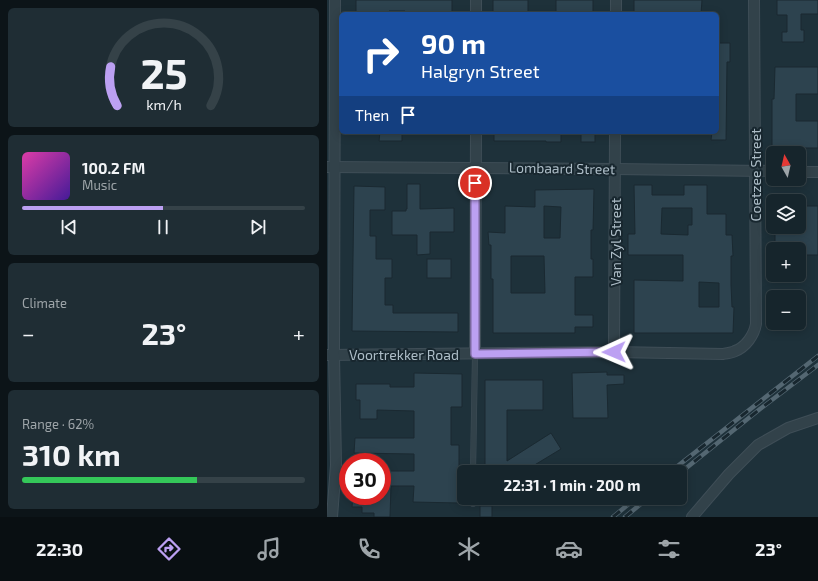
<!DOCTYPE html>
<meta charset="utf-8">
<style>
:root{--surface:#16252c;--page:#1f2d34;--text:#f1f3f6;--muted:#9ea5a9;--line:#354248;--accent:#bca0f2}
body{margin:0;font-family:"Exo 2",sans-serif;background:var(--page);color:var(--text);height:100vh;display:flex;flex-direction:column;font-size:15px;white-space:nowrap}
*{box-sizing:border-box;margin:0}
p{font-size:13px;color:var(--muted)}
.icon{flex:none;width:22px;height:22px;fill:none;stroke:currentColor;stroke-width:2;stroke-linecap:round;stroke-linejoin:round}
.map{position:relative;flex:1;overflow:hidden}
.details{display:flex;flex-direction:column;gap:8px;padding:8px;background:#0c1418;width:327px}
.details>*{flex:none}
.banner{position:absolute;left:12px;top:12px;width:380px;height:122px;border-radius:6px;box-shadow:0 2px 10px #0003,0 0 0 1px var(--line);background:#1a4fa0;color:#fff;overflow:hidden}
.needle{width:26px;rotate:352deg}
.tools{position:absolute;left:439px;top:146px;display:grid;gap:8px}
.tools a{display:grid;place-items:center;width:40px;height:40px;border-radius:6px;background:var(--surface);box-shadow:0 2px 10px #0003,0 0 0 1px var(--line);font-size:20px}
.speed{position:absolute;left:12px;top:453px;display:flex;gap:8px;font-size:20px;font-weight:700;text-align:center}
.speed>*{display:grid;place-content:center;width:52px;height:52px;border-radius:50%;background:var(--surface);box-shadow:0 2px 10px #0003,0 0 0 1px var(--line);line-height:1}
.speed .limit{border:6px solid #d22;background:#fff;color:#111}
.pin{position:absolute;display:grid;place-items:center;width:34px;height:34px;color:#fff;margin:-17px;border:2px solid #fff;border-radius:50%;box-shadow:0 1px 4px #0007}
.me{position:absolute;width:44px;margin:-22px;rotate:269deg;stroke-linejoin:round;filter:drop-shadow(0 0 3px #0008)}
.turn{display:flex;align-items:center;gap:14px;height:84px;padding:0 16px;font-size:18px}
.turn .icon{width:52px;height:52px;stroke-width:2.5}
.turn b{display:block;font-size:28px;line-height:34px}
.then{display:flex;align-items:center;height:38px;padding:0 16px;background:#0003;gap:8px;font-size:15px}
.big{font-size:30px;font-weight:700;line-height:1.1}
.details .widget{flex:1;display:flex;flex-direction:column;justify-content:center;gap:6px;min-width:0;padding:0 14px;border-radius:6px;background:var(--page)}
.details .dial{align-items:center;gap:0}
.dial svg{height:104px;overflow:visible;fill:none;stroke:var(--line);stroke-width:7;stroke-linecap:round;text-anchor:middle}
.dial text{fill:var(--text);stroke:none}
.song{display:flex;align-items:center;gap:12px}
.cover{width:48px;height:48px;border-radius:6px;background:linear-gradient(135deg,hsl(320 70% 55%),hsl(260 70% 35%))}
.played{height:4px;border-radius:2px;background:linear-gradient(90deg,var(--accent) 50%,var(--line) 50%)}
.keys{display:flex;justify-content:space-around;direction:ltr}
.heat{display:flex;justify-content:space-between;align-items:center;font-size:22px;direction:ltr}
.charge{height:6px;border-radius:3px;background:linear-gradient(90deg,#34c759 62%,var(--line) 0)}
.trip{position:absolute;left:130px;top:465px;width:230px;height:40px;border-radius:6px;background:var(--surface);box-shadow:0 2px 10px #0003,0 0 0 1px var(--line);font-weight:700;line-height:40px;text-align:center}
.tab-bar{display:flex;height:64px;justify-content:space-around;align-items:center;background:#090f12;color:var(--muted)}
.tab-bar .icon{width:28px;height:28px}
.tab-bar .on{color:var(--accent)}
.tab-bar b{font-size:18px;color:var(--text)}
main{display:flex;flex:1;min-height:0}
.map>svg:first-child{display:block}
.building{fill:#2d434f;stroke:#1a2931;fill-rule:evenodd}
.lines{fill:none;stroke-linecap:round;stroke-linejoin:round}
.lane-casing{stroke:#3f4e57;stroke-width:6}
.street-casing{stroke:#3f4e57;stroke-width:12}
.lane{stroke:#32424a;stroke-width:5}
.street{stroke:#32424a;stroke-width:10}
.rail-casing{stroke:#546772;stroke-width:4.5}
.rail{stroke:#18272f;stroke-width:3;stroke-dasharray:9;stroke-linecap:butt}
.route-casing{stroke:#7a689d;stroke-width:10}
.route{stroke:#bca0f2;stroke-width:7}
.labels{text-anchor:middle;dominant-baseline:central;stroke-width:4;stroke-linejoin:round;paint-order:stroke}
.street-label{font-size:14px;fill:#adbdc7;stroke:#18272f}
</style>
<main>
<section class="details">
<div class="widget dial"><svg viewBox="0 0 100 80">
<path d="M14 69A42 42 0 1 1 86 69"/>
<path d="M14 69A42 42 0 0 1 9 39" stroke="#bca0f2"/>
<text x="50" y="56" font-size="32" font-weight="700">25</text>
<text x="50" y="72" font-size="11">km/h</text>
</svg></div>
<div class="widget">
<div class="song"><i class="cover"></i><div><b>100.2 FM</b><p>Music</p></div></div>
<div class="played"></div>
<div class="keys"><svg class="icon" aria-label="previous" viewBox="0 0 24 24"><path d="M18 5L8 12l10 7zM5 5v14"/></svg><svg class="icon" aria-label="pause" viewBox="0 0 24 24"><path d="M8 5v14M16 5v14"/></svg><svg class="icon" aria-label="next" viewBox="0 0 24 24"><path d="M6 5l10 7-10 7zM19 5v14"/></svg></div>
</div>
<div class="widget"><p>Climate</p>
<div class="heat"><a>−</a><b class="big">23°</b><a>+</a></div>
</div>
<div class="widget"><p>Range · 62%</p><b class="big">310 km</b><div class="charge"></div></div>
</section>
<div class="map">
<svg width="491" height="517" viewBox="0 0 491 517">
<rect width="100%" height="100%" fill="#1e313a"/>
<g class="building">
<polygon points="29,0 125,0 125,14 78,14 78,11 62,11 62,14 29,14"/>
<rect x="166" y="0" width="35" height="14"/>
<rect x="229" y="0" width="37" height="14"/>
<polygon points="307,0 375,0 374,14 307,14"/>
<polygon points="450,0 491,0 491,14 474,14 474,30 477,30 477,42 455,42 455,32 460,32 460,15 450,15"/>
<polygon points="390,43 403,43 403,62 400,62 399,140 384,140 385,132 390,132"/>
<polygon points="448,67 491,67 491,94 469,94 469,121 491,121 491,148 445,148 445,99 447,99"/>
<polygon points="53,132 75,132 75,141 52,141"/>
<polygon points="167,132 234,132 234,142 219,142 219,141 167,141"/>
<rect x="254" y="132" width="14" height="10"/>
<polygon points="80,184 93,184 93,209 127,208 127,232 103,232 103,254 90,255 90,235 65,235 65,211 79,211 79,209 80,209"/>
<path d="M307,185H325V195H357V185H380V214H399V235H405L406,256H404V285L405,307H407L406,333H307V280L356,281V255H301V234H308ZM335,208H365V225H361V235L334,234ZM372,282L392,283V307H372Z"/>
<polygon points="27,186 58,187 58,210 43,210 43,236 49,236 49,259 65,259 65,278 58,278 58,305 66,305 66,313 131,313 131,332 25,331"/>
<path d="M267,189L266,230H264V259H266V277H248V315H266V327H248V333H166V279H164V245H162L161,232L178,233V206L208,207V190ZM217,206L234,207L233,238H217ZM184,256H217L218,293H184Z"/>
<polygon points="472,206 491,206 491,255 472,255 472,249 448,249 448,227 472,227"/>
<rect x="100" y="259" width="24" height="19"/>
<polygon points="280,372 280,375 297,375 297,384 280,385 281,418 246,418 245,373"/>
<polygon points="87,373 135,374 135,407 124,407 124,445 132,445 132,503 86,502 87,486 64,486 63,517 47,517 47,513 35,513 35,507 25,507 26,496 35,496 35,498 55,498 55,471 87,471 87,454 27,453 28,438 87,438 87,411 50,410 50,419 33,419 33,400 29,400 29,384 63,384 63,387 87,387"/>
<polygon points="158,380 216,380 216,410 180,410 180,461 224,433 234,449 196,472 158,472"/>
<rect x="153" y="506" width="12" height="11"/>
</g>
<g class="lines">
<g class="lane-casing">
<g id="lane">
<polyline points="146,472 148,354"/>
<polyline points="146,504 146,498"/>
</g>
</g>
<g class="street-casing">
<g id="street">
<polyline points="149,14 149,0"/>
<polyline points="289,14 289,0"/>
<polyline points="0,167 288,169 446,171"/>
<polyline points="472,172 491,172"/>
<polyline points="287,352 288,132"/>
<polyline points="148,354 149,132"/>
<path d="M0,355L287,352L396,354C400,353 405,353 408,351C419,347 427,335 429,324L427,0"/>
<polyline points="5,517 9,465 7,355 8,0"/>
<polyline points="365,517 402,474 431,445 461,428 491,418"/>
</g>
</g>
<use href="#lane" class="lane"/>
<use href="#street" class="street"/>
<g class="rail-casing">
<g id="rail">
<polyline points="343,472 491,356"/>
<polyline points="353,473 433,409 491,365"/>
<polyline points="286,517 309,498"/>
<polyline points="298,517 321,498"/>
</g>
</g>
<use href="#rail" class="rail"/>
</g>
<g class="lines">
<g class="route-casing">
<polyline id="route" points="148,183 148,354 287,352"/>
</g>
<use href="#route" class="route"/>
</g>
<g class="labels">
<g class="street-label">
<text transform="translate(235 168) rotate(1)">Lombaard Street</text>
<text transform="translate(428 175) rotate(-90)">Coetzee Street</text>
<text transform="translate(288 242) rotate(-90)">Van Zyl Street</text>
<text x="77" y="354">Voortrekker Road</text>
</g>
</g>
</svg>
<div class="tools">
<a><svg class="needle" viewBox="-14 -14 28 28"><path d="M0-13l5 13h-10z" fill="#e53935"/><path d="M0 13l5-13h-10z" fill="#9ea5a9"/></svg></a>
<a><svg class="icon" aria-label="layers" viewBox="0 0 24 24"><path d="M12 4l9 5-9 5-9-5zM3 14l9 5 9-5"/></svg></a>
<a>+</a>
<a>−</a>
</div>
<div class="speed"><div class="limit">30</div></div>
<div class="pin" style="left:148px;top:183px;background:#d93025"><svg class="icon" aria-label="arrive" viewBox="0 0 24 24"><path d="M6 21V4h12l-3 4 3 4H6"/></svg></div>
<svg class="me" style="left:287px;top:352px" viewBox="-20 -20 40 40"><path d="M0-17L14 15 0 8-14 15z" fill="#bca0f2" stroke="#fff" stroke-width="4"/></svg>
<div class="trip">22:31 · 1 min · 200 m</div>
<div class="banner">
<div class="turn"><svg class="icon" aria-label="right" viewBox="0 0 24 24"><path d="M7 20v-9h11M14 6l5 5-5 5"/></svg><div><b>90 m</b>Halgryn Street</div></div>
<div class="then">Then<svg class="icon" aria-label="arrive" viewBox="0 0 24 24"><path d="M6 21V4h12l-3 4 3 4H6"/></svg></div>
</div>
</div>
</main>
<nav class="tab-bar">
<b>22:30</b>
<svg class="icon on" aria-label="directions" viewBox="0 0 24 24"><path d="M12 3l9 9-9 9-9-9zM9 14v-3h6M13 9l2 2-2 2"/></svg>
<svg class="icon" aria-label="music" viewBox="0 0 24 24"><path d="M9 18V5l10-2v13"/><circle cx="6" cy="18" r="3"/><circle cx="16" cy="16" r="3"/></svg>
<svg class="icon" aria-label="phone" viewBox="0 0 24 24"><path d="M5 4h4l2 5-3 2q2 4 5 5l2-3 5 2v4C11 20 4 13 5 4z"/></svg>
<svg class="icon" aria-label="climate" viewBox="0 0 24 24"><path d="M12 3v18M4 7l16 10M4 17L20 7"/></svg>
<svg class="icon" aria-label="car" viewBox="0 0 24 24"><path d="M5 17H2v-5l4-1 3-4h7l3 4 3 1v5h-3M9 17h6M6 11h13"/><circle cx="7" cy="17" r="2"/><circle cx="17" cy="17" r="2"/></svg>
<svg class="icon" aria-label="filters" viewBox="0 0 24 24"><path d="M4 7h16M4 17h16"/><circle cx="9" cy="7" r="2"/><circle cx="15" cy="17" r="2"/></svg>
<b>23°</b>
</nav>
